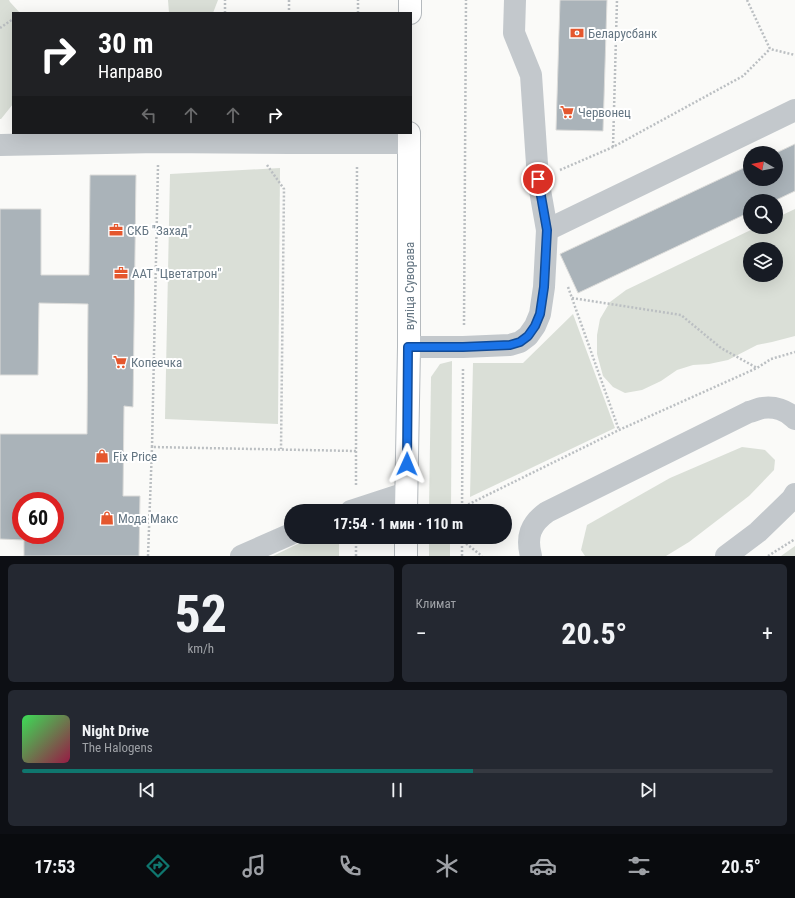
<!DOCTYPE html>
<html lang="ru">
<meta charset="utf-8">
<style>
:root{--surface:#171b24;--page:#242831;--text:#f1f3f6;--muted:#9ea1a6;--line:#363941;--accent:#0f766e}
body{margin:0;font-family:"Roboto Condensed",sans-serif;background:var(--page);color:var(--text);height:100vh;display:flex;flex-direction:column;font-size:15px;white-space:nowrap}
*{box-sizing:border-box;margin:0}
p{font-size:13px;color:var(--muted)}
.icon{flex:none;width:22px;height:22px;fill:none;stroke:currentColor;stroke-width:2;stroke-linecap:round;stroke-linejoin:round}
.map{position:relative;height:556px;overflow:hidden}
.side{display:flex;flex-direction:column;gap:8px;padding:8px;background:#0d0f14;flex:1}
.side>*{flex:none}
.banner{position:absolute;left:12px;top:12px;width:400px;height:122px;border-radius:0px;box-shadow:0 4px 16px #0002;background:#202124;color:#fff;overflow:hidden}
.needle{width:26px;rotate:280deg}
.buttons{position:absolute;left:743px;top:146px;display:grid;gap:8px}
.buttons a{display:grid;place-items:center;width:40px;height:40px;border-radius:50%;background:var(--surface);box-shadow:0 4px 16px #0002;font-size:20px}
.speed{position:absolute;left:12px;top:492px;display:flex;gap:8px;font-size:20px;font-weight:700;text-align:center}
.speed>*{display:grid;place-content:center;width:52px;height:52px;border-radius:50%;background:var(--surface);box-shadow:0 4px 16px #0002;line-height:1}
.speed .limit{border:6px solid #d22;background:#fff;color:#111}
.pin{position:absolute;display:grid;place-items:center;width:34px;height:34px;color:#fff;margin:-17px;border:2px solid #fff;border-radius:50%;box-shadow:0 1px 4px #0007}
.me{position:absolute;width:44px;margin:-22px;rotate:1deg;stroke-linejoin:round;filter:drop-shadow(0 0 3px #0008)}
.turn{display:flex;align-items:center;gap:14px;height:84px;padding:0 20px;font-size:18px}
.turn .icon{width:52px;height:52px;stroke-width:2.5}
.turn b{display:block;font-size:28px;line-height:34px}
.lanes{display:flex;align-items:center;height:38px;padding:0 20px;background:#0003;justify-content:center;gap:20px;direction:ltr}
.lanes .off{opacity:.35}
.big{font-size:30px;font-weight:700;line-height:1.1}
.side .card{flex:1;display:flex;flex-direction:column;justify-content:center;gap:6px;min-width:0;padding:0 14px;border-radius:6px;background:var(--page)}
.side .dial{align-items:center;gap:0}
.dial b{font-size:52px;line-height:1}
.song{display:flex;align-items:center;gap:12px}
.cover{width:48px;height:48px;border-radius:6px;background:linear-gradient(135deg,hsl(130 70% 55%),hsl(340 70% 35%))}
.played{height:4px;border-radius:2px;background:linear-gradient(90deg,var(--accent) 60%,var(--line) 60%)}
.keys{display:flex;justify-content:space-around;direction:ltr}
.heat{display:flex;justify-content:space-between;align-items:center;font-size:22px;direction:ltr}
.side .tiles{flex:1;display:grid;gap:8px;grid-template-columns:1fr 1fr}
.card:last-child{grid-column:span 2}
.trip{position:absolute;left:284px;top:504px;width:228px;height:40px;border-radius:20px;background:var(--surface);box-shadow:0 4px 16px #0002;font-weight:700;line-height:40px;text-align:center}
.menu{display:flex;height:64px;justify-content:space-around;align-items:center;background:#090b0e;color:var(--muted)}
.menu .icon{width:28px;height:28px}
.menu .current{color:var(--accent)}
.menu b{font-size:18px;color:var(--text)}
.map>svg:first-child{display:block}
.green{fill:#dadfd7;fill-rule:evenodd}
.building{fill:#aab3b9;stroke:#dcdcda;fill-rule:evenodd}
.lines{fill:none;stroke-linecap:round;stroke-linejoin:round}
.major-casing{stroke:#b5babe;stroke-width:24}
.path{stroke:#bbbfc2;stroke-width:2.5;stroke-dasharray:2 2;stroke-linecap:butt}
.minor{stroke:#c3c8cc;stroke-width:22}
.major{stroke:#fff;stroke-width:22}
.route-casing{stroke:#114b97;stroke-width:10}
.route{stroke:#1a73e8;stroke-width:7}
.labels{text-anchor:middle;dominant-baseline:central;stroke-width:4;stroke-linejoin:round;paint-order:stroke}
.poi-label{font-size:13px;fill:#657683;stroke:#fff;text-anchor:start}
.street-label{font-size:13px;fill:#657683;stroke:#fff}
</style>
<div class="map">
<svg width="795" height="556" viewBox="0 0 795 556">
<rect width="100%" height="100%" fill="#fafaf8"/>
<g class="green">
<polygon points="0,0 9,0 10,2 20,13 13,13 13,104 1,119 0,119"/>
<polygon points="168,0 218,0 213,13 169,13"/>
<polygon points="280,168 278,424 165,419 170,174"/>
<path d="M795,209V336L772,342L757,345L728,360L709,364L693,365L677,370L661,381L642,390L625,393L613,387L603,376L597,354V335L600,319L610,302L626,290L757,227H776V218ZM750,249H776V275H750Z"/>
<polygon points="573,314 615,428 470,497 473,363 523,363"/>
<polygon points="452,361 451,511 429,511 431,377 440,364"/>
<polygon points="742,447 765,450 775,460 774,470 749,496 689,542 666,556 585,556 581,550 587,525 670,478"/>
<polygon points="312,537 339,537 339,556 273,556"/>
<rect x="429" y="537" width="21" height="19"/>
<polygon points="795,546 795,556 781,556"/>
</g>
<g class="building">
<polygon points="560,0 607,0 603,131 556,130"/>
<polygon points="795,144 795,191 774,201 750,201 750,212 578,293 560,254 750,165 750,179 776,179 776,153"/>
<path d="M90,175H136L133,407L124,406L123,496H140L139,556H24V540L0,539V434H87L88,304L39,303L38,375H0V209H41V275H89ZM21,501H55V535H21Z"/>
</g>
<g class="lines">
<g class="major-casing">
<g id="major">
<polyline points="410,13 410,0"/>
<polyline points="406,511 409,347 409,133"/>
<polyline points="406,537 406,556"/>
</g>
</g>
<g class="path">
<polyline points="289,0 289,13"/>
<polyline points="747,0 770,49 795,55"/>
<polyline points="225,13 225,0"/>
<polyline points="358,13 358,0"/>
<polyline points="0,28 13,19"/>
<polyline points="613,147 617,0"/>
<polyline points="158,165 152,447 356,451 357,165"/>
<polyline points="267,165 284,189 281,449"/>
<polyline points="560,170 613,147 743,76 770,49"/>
<polyline points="568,287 619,430"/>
<polyline points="572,298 681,315 721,348 757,368 771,359 795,352"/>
<polyline points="464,325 466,0"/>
<polyline points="356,451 356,487"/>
<polyline points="461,508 619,430 757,368"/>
<polyline points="462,511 463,368"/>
<polyline points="463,541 482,556"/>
<polyline points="148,556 152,447"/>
<polyline points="356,556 356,537"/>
<polyline points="462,556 462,537"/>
<polyline points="768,556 795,539"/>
</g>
<g class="minor">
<polyline points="515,0 514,33 531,75 538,179 547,230 795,110"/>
<polyline points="0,145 159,142 290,143 409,143"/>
<polyline points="409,347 463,347 510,345 520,342 528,336 535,326 540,314 544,287 547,230"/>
<polyline points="351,511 406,493"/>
<polyline points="241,556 291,534"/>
<path d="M531,556C526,537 530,524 547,512L749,412C753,411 758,409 762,408C774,406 787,410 795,419"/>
<polyline points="726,556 758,532 792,499 795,494"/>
</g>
<use href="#major" class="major"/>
</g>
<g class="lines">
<g class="route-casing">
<polyline id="route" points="407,464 408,347 463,347 510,345 520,342 528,336 535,326 540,314 544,287 547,230 538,179"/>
</g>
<use href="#route" class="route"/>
</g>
<defs>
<g id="bank-bare" transform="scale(1.08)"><path d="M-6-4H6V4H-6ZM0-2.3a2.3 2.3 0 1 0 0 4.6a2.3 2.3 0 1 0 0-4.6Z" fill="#e4572e" stroke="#fff" stroke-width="2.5" paint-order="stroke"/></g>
<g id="supermarket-bare" transform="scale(1.08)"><path d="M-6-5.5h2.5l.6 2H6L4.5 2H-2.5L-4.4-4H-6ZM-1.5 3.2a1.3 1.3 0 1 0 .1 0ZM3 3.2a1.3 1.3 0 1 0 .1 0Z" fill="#e4572e" stroke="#fff" stroke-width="2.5" paint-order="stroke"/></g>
<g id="office-bare" transform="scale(1.08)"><path d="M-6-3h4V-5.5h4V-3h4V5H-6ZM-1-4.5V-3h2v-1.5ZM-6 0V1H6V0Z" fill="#e4572e" stroke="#fff" stroke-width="2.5" paint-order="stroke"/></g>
<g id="shop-bare" transform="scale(1.08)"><path d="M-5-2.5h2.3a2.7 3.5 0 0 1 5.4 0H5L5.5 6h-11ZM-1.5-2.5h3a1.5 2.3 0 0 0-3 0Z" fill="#e4572e" stroke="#fff" stroke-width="2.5" paint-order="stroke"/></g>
</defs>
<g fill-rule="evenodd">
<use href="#bank-bare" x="577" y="33"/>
<use href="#supermarket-bare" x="567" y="112"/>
<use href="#office-bare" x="116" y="230"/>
<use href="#office-bare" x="121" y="273"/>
<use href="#supermarket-bare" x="120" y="362"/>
<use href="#shop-bare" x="102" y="456"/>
<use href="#shop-bare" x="107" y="518"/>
</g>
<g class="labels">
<g class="poi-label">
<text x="588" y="33">Беларусбанк</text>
<text x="578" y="112">Червонец</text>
<text x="127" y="230">СКБ "Захад"</text>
<text x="132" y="273">ААТ "Цветатрон"</text>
<text x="131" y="362">Копеечка</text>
<text x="113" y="456">Fix Price</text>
<text x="118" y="518">Мода Макс</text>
</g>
<g class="street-label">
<text transform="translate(409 286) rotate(-90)">вуліца Суворава</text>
</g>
</g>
</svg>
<div class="buttons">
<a><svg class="needle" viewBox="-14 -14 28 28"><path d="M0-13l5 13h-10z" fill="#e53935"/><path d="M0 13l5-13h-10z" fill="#9ea1a6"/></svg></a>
<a><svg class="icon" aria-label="search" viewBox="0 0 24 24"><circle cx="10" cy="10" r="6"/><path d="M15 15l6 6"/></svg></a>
<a><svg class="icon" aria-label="layers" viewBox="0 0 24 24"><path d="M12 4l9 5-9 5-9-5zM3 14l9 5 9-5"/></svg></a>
</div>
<div class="speed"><div class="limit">60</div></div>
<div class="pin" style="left:538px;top:179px;background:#d93025"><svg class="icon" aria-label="arrive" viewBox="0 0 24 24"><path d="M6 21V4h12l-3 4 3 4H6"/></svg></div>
<svg class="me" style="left:407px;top:464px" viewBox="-20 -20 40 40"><path d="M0-17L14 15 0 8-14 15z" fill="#1a73e8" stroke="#fff" stroke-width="4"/></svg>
<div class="trip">17:54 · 1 мин · 110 m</div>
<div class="banner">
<div class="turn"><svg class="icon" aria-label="right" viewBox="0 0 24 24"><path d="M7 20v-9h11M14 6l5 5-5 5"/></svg><div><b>30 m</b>Направо</div></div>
<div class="lanes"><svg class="icon off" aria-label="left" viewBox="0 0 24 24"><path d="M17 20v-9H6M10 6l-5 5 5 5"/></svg><svg class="icon off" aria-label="ahead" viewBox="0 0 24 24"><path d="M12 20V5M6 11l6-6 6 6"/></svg><svg class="icon off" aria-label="ahead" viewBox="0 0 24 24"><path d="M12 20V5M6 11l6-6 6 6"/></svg><svg class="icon" aria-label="right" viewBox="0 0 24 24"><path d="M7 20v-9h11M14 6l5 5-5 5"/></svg></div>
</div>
</div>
<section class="side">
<div class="tiles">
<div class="card dial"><b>52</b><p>km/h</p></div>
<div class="card"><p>Климат</p>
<div class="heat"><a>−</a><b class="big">20.5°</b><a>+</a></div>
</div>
<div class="card">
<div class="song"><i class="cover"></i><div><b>Night Drive</b><p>The Halogens</p></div></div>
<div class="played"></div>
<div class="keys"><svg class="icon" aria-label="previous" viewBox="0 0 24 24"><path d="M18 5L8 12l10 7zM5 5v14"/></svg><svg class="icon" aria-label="pause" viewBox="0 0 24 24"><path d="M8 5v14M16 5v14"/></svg><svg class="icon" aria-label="next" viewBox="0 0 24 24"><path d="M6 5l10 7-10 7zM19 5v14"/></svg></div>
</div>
</div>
</section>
<nav class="menu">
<b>17:53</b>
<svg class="icon current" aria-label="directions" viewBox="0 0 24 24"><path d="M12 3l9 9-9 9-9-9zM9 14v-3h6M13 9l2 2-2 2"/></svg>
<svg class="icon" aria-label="music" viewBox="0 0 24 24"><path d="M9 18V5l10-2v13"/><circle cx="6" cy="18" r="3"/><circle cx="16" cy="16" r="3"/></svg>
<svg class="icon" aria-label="phone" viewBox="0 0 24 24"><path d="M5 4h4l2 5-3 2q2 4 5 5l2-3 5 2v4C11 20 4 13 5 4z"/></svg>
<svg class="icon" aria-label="climate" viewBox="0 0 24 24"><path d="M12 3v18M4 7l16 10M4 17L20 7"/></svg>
<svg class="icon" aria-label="car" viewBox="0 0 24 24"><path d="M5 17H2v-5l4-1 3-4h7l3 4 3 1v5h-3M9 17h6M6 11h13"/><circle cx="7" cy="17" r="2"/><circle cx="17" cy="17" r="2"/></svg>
<svg class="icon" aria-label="filters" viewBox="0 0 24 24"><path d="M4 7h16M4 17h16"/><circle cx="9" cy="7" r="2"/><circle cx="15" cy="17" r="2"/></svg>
<b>20.5°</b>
</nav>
